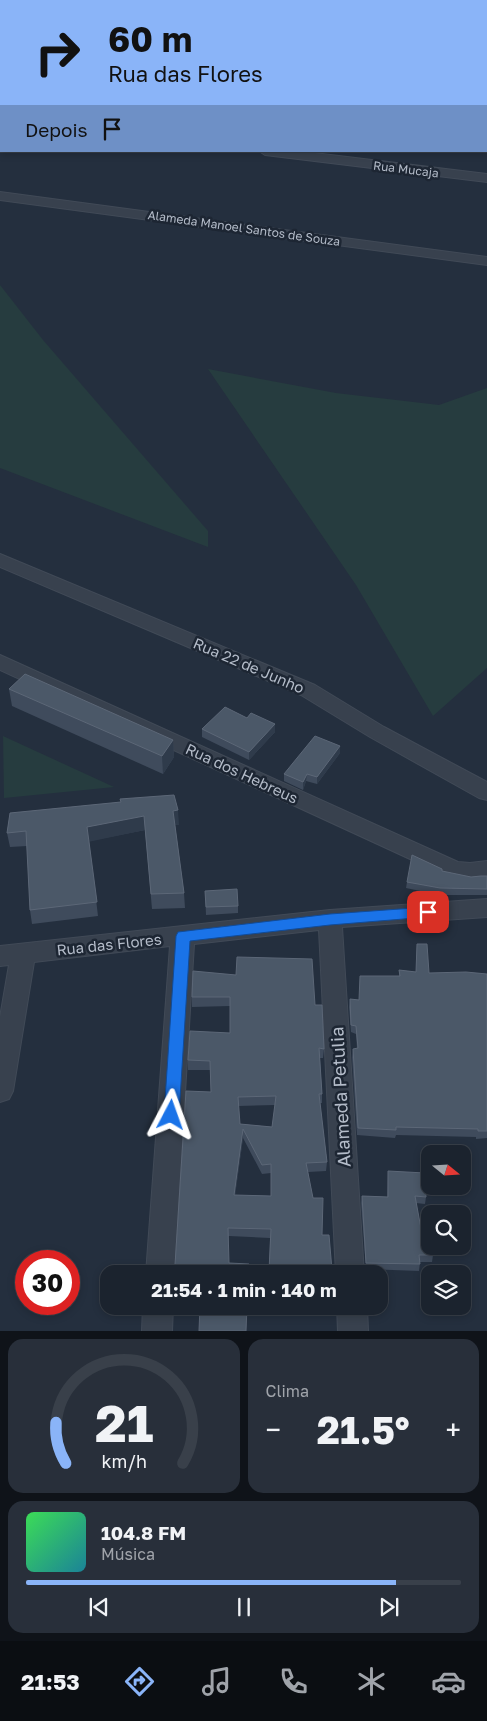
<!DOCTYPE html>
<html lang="pt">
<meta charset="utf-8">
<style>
:root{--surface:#1b232e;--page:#282f3a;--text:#f1f3f6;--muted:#a0a4aa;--line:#39404a;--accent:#8ab4f8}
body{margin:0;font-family:"Golos Text",sans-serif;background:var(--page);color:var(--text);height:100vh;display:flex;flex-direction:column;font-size:19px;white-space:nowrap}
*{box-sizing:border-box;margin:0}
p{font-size:16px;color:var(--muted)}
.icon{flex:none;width:28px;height:28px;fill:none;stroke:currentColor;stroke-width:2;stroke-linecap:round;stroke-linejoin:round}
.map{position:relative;height:1331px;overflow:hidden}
.panel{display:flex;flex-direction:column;gap:8px;padding:8px;background:#0f1319;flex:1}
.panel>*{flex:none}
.banner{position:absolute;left:0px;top:0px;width:488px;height:152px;box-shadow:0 2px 8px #0003,0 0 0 1px var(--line);background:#8ab4f8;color:#111;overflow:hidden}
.needle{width:32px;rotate:108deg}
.controls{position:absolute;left:421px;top:1145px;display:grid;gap:10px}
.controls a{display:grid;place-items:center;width:50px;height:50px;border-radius:10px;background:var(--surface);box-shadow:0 2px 8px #0003,0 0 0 1px var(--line);font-size:25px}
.speed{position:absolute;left:15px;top:1250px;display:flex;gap:10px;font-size:25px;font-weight:700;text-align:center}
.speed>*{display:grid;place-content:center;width:65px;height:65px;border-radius:50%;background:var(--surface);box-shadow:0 2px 8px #0003,0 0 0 1px var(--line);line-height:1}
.speed .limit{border:8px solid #d22;background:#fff;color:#111}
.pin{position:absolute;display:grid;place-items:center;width:42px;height:42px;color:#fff;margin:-21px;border-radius:10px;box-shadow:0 2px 8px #0006}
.me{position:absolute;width:55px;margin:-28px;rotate:4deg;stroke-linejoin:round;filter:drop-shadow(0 0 4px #0008)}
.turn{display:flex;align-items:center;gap:18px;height:105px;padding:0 25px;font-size:22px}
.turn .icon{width:65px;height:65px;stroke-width:2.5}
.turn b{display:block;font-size:35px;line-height:42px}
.then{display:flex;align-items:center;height:48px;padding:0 25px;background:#0003;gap:10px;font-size:19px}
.big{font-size:38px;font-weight:700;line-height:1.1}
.panel .tile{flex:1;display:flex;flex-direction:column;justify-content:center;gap:8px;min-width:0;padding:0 18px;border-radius:15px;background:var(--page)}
.panel .dial{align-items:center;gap:0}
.dial svg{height:130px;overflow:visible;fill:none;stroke:var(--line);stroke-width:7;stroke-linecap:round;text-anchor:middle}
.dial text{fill:var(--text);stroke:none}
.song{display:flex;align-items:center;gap:15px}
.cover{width:60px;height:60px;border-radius:8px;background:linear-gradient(135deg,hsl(130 70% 55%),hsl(190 70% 35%))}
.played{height:5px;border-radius:2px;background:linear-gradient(90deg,var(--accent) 85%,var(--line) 85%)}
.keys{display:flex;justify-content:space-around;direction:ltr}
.heat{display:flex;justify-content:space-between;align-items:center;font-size:28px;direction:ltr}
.panel .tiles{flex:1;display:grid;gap:8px;grid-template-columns:1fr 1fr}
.tile:last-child{grid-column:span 2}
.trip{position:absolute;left:100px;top:1265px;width:288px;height:50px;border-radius:15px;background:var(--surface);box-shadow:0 2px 8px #0003,0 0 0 1px var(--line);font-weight:700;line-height:50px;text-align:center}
.dock{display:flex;height:80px;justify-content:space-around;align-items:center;background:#0b0e12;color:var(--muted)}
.dock .icon{width:35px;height:35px}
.dock .on{color:var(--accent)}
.dock b{font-size:22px;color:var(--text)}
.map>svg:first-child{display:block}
.green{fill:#263c3f}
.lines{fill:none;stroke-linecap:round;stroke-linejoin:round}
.minor-casing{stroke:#414a57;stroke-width:2}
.minor{fill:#38414e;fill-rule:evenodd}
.wall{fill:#3f4b5c;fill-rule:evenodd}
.shaded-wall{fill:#2f3b4b}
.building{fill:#4b5868;stroke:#5c6777;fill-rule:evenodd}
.route{fill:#1a73e8;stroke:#114b97}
.labels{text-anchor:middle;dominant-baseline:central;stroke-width:5;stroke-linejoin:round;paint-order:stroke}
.far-street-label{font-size:12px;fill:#b4bcc9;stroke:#1d2633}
.street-label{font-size:15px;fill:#b4bcc9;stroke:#1d2633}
.near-street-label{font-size:18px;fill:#b4bcc9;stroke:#1d2633}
</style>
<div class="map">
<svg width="487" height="1331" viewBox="0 0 487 1331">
<rect width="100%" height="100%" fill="#242f3e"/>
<g class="green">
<polygon points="0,0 295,0 1,1 0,82"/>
<polygon points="0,285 43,340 208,531 208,547 0,468"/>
<polygon points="208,369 336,393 439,405 487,388 487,668 433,716 356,585"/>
<polygon points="3,736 114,787 4,798"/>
</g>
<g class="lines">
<g class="minor-casing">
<g id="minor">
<polygon points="259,151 298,151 487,174 487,182 265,155"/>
<polygon points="0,192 487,257 487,265 0,200"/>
<polygon points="0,554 315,685 384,727 487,782 487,800 479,798 370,737 301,695 0,567"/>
<polygon points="0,655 458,862 470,863 487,861 487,879 470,881 447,876 0,670"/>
<polygon points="487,899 487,917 342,927 364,1274 336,1274 319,930 194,944 174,1274 146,1274 170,946 34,962 13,1091 9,1099 0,1102 0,1017 9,965 0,966 0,946 330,910"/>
<polygon points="143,1306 173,1306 172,1331 142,1331"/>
<polygon points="337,1306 367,1306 368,1331 338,1331"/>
</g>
</g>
<use href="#minor" class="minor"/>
</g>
<g class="wall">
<polygon points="9,689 173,740 174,757 163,774 12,706"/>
<polygon points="202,729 275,732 249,760 202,737"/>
<polygon points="340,753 317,784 306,781 303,790 284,781 284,774"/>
<polygon points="10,813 179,825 175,825 184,893 185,908 152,909 145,830 89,841 98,916 32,924 30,910 27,846 10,847 7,833"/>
<polygon points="442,871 471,877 487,876 487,895 439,895 406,888 407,882"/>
<polygon points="205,891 238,906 238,913 206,915"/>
<polygon points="417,944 429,973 487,974 487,1138 476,1139 476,1137 396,1135 395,1138 357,1135 352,1057 353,1049 357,1049 356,1034 351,1032 349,1007 350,999 358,1000 399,976 399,970 416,972"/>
<path d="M193,971L315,1005L324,1049L323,1058H320L322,1094V1103H320L327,1162L326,1171L308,1172L313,1198L322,1235L332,1270V1274H269L270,1238L229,1236L175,1265L211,1092L210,1070H188V1060L230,1033V1006L192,1007V997ZM275,1105L272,1127L240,1124L238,1106ZM243,1138L262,1174L271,1173V1196L235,1195Z"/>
<polygon points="388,1171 426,1197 425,1204 416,1203 422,1234 433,1255 432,1262 420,1262 419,1271 366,1269 361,1203 362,1196 387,1197"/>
</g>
<g class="shaded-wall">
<polygon points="275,724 275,732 249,760 249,752"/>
<polygon points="173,740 174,757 163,774 162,756"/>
<polygon points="340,746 340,753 317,784 317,777"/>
<polygon points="307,774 306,781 303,790 303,782"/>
<polygon points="178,810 179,825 174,825 173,811"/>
<polygon points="144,816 145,830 88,842 87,827"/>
<polygon points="243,1129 243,1138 234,1204 234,1195"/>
</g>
<g class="building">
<polygon points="25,674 173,740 162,756 9,689"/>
<polygon points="225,707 247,718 251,713 275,724 249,752 202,729"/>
<polygon points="315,736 340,746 317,777 307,774 303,782 284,774"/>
<polygon points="174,795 178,810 173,811 184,893 151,894 144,816 87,827 97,902 30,910 26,831 7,833 10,813 121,802 120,799"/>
<polygon points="412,855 442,869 442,871 471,877 481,876 487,876 487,889 440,888 407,882"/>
<polygon points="237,889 238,906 206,907 205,891"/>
<polygon points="417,944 427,944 429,973 466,972 487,974 487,1131 478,1131 478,1129 396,1127 396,1130 358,1128 353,1049 358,1048 356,1026 351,1025 350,999 359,1000 360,976 400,976 399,970 416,972"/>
<path d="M237,957L312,959L315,1005H322L324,1049L319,1048L322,1094H319L327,1162L306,1163L313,1198H323L322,1235H329L332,1270L269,1271L271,1229L228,1228L229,1263L249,1264V1274H166L167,1267L175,1265L186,1091L211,1092L210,1061L188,1060L190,1031L230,1033V997H192L193,971L236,975ZM276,1096L272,1127L240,1124L238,1097ZM243,1129L262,1165L271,1164V1196L234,1195Z"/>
<polygon points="388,1171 425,1173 426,1197 415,1196 422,1234 429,1235 430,1246 431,1246 433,1255 419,1255 420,1264 366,1263 362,1196 388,1197"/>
<polygon points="200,1306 247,1306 246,1331 199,1331"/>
</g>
<polygon class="route" points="428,907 433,908 435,912 433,916 428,917 330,925 190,941 179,1115 177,1120 171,1122 166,1120 164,1115 176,936 178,932 330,914"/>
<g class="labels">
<g class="far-street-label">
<text transform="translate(406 169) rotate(7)">Rua Mucaja</text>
<text transform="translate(244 228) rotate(8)">Alameda Manoel Santos de Souza</text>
</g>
<g class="street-label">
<text transform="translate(249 665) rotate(23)">Rua 22 de Junho</text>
<text transform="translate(242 773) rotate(25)">Rua dos Hebreus</text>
<text transform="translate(109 944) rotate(-6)">Rua das Flores</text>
</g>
<g class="near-street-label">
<text transform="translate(340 1097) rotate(-93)">Alameda Petulia</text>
</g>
</g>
</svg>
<div class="controls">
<a><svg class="needle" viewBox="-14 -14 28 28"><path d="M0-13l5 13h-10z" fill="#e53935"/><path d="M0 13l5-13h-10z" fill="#a0a4aa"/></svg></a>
<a><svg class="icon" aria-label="search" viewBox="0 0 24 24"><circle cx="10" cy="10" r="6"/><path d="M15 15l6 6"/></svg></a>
<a><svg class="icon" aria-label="layers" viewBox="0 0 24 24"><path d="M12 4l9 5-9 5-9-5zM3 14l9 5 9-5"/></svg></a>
</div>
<div class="speed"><div class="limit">30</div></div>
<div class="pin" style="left:428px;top:912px;background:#d93025"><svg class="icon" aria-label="arrive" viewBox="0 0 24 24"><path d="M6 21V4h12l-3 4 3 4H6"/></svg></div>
<svg class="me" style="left:171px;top:1115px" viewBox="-20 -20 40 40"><path d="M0-17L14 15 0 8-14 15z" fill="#1a73e8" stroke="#fff" stroke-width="4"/></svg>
<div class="trip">21:54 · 1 min · 140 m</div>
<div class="banner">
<div class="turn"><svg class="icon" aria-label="right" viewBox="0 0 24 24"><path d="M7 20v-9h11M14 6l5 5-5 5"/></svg><div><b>60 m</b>Rua das Flores</div></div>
<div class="then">Depois<svg class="icon" aria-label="arrive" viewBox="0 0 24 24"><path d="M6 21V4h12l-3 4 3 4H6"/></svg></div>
</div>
</div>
<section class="panel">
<div class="tiles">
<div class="tile dial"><svg viewBox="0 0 100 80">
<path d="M14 69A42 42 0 1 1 86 69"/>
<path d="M14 69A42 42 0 0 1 8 44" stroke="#8ab4f8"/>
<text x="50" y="56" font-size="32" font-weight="700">21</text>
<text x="50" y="72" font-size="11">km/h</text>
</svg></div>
<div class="tile"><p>Clima</p>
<div class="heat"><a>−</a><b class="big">21.5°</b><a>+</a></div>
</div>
<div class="tile">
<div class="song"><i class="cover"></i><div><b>104.8 FM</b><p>Música</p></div></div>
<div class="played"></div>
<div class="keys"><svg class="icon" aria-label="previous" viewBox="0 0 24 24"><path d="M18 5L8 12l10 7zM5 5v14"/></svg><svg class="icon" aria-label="pause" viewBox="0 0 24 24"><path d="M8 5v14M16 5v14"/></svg><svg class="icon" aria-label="next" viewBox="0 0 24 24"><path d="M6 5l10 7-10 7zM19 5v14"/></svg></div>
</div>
</div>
</section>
<nav class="dock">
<b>21:53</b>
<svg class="icon on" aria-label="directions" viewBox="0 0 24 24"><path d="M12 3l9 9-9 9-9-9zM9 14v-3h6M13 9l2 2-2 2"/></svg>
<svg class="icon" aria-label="music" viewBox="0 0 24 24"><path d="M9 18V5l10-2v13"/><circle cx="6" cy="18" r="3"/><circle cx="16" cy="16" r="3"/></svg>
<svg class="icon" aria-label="phone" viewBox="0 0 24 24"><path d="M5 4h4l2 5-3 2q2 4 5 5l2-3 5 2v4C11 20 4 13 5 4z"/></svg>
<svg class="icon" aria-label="climate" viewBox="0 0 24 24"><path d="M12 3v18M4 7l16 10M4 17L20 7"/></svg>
<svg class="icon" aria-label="car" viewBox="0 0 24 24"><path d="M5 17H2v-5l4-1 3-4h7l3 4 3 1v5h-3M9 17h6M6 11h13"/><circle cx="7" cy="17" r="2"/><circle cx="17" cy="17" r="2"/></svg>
</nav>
